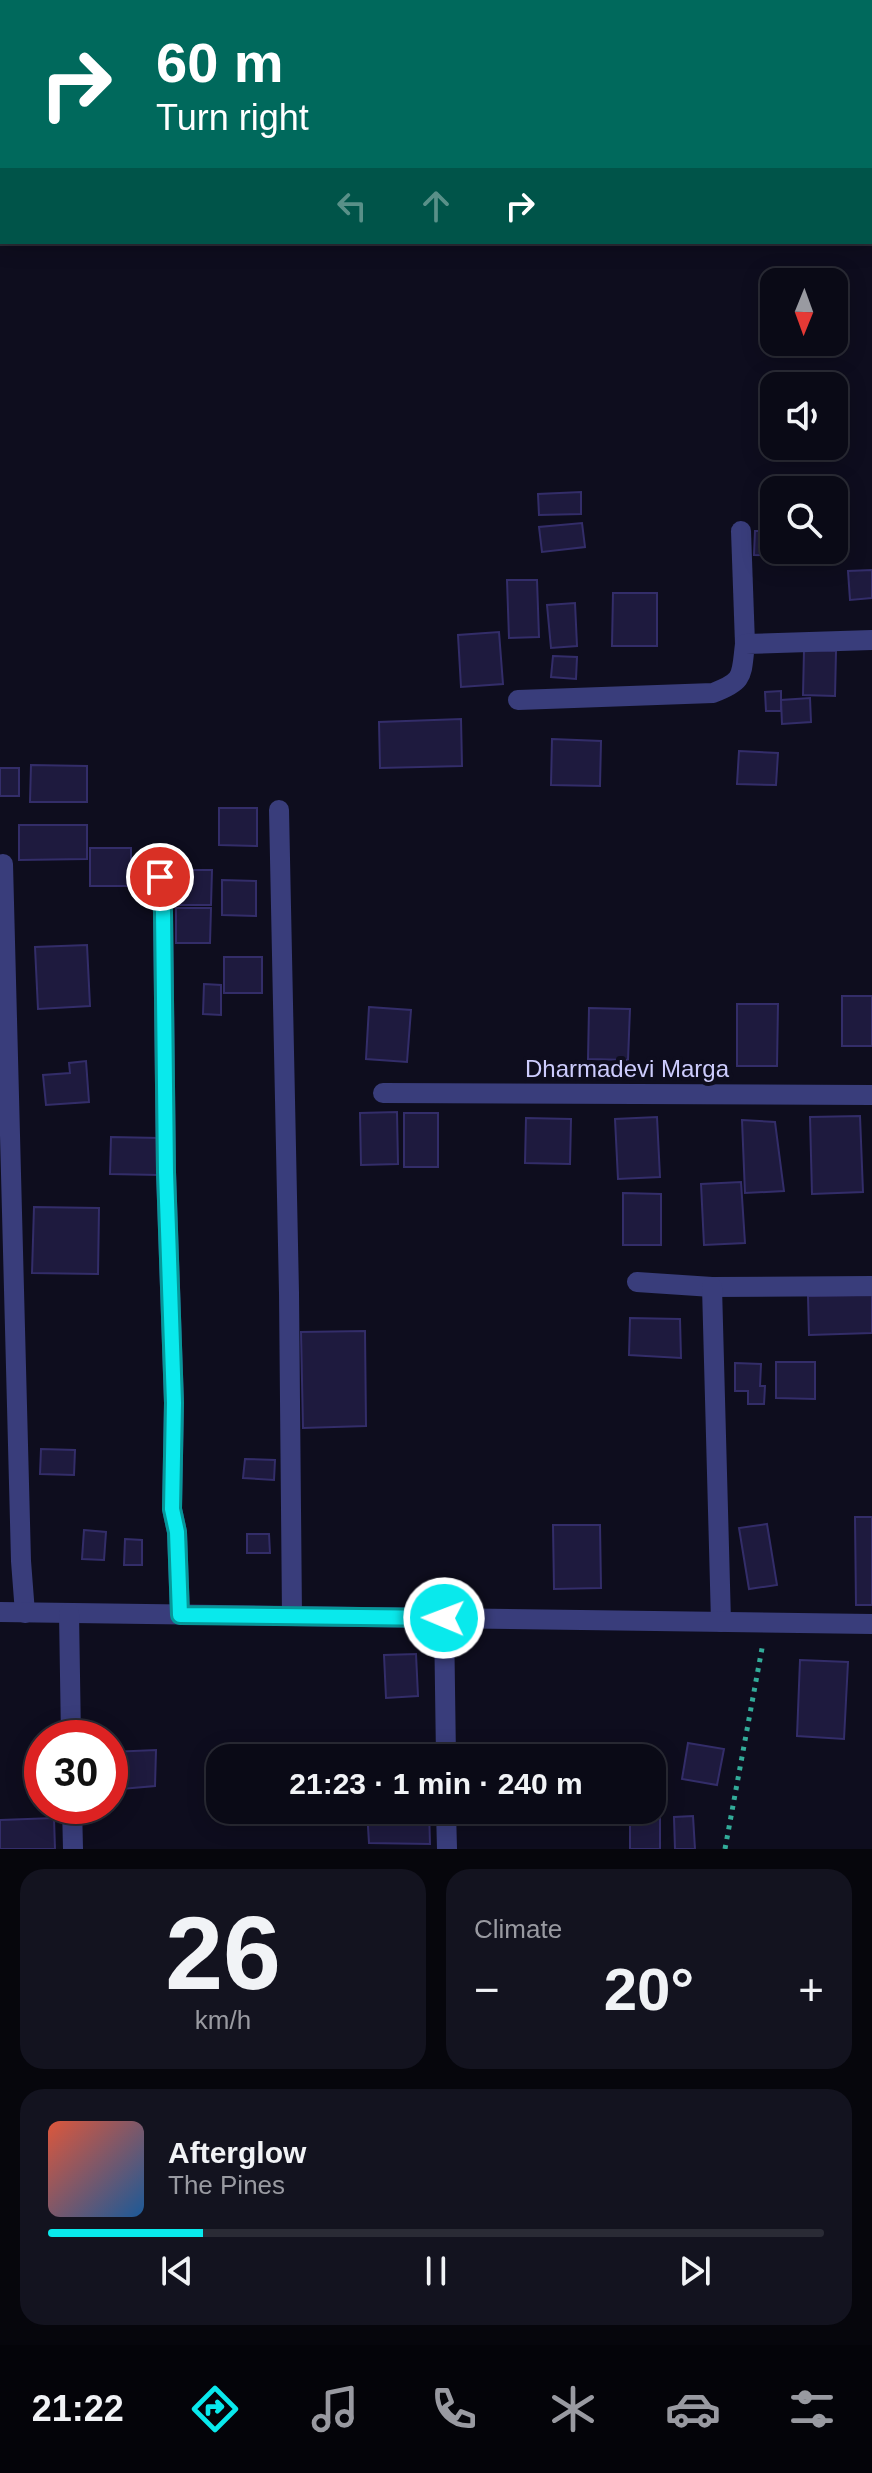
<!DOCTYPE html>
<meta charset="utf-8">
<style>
:root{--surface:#0a0a16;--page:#13131f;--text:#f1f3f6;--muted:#999aa1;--line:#2a2b35;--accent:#09e9ec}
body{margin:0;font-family:Arial,sans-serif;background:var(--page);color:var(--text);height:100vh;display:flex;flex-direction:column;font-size:30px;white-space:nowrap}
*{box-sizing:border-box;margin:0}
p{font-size:26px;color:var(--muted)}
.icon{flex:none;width:44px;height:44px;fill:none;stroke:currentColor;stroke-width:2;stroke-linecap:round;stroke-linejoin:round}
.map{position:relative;height:1849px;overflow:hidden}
.sheet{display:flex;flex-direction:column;gap:20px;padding:20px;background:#06060c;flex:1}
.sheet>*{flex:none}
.top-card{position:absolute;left:0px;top:0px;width:872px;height:244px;box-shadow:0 4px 20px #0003,0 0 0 2px var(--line);background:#00695c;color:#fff;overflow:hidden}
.needle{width:52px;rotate:181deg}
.fabs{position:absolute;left:760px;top:268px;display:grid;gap:16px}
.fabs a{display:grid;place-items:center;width:88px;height:88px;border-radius:16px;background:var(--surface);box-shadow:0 4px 20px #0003,0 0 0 2px var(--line);font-size:40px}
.speed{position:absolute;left:24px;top:1720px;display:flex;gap:16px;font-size:40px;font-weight:700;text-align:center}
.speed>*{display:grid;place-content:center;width:104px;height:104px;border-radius:50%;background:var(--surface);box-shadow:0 4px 20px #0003,0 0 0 2px var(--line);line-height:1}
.speed .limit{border:12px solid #d22;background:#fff;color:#111}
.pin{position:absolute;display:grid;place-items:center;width:68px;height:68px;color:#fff;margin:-34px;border:4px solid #fff;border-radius:50%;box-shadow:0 2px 8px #0007}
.me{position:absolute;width:88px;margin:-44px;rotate:271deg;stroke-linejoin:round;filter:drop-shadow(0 0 6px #0008)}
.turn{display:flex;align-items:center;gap:28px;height:168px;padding:0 24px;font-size:36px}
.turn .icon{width:104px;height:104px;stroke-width:2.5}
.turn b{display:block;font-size:56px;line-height:68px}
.lanes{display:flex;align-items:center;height:76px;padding:0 24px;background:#0003;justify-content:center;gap:40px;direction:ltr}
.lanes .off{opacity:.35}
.big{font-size:60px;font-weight:700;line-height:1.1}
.sheet .card{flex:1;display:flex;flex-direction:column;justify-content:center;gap:12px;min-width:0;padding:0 28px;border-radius:24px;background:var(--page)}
.sheet .dial{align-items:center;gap:0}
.dial b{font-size:104px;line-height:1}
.song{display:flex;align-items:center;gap:24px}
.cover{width:96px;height:96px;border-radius:12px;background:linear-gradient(135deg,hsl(10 70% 55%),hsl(210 70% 35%))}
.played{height:8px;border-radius:4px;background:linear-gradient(90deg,var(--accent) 20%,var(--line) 20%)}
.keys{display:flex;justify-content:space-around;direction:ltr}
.heat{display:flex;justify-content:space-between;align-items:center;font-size:44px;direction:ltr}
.sheet .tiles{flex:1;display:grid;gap:20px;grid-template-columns:1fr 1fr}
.card:last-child{grid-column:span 2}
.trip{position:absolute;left:206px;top:1744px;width:460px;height:80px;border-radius:24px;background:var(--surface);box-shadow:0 4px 20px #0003,0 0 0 2px var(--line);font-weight:700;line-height:80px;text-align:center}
.menu{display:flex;height:128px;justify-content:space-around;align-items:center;background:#040409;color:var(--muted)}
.menu .icon{width:56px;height:56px}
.menu .selected{color:var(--accent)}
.menu b{font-size:36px;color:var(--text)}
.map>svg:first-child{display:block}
.building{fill:#1e1a3e;stroke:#332d69;stroke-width:2}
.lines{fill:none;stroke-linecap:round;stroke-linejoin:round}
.path{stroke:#32ab99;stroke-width:5;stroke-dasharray:4 6;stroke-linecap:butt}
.minor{stroke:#393d7b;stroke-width:20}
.route-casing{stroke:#069799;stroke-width:20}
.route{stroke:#09e9ec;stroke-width:14}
.labels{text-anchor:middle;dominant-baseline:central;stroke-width:8;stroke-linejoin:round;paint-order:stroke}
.street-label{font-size:24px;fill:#cdccfd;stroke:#0e0d1e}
</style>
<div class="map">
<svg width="872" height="1849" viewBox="0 0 872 1849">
<rect width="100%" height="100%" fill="#0e0d1e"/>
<g class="building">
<polygon points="581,492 581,514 539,515 538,494"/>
<polygon points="582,523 585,547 542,552 539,527"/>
<polygon points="755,531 774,531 774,550 782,550 782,556 754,555"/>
<polygon points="872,570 872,598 850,600 848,571"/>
<polygon points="507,580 537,580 539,637 509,638"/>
<polygon points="613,593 657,593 657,646 612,646"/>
<polygon points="575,603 577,646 551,648 547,605"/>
<polygon points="499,632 503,684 461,687 458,635"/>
<polygon points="804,650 836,651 835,696 803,695"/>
<polygon points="553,656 577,657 576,679 551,677"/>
<polygon points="781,691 781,711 766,711 765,692"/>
<polygon points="810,698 811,722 782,724 781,700"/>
<polygon points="461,719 462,766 380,768 379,722"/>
<polygon points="552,739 601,741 600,786 551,785"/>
<polygon points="739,751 778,753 776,785 737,784"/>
<polygon points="31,765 87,766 87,802 30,802"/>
<rect x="0" y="768" width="19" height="28"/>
<polygon points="219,808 257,808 257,846 219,845"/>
<polygon points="19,825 87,825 87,859 19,860"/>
<rect x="90" y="848" width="41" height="38"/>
<polygon points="177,870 212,870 211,905 176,905"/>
<polygon points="222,880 256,881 256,916 222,915"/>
<polygon points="176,908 211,908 210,943 176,943"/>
<polygon points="87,945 90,1006 38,1009 35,947"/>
<rect x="224" y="957" width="38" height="36"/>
<polygon points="204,984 221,985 221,1015 203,1014"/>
<rect x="842" y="996" width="30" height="50"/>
<polygon points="737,1004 778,1004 777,1066 737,1066"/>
<polygon points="369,1007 411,1010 407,1062 366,1059"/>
<polygon points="589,1008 630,1009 628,1060 588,1059"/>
<polygon points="86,1061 89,1102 46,1105 43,1075 70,1073 69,1063"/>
<polygon points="397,1112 398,1164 361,1165 360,1113"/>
<rect x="404" y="1113" width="34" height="54"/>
<polygon points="860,1116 863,1192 812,1194 810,1117"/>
<polygon points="657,1117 660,1177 618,1179 615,1119"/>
<polygon points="526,1118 571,1119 570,1164 525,1163"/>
<polygon points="742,1120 775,1122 784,1191 745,1193"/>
<polygon points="111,1137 160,1138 159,1175 110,1174"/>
<polygon points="741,1182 745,1243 704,1245 701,1184"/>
<polygon points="623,1193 661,1194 661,1245 623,1245"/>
<polygon points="34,1207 99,1208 98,1274 32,1273"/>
<polygon points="872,1295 872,1333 809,1335 808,1296"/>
<polygon points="630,1318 680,1319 681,1358 629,1355"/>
<polygon points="365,1331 366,1426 303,1428 301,1332"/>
<polygon points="776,1362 815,1362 815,1399 776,1398"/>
<polygon points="735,1363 761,1364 760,1386 765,1386 764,1404 748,1404 748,1391 735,1391"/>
<polygon points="41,1449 75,1450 74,1475 40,1474"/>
<polygon points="245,1459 275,1460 274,1480 243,1478"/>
<polygon points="855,1517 872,1517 872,1605 856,1605"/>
<polygon points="767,1524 777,1585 749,1589 739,1528"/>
<polygon points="553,1525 600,1525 601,1588 554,1589"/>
<polygon points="84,1530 106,1532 104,1560 82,1559"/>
<polygon points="247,1534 269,1534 270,1553 247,1553"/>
<polygon points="125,1539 142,1540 142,1565 124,1565"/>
<polygon points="416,1654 418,1696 386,1698 384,1655"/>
<polygon points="800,1660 848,1662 844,1739 797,1736"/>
<polygon points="688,1743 724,1749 717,1785 682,1779"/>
<polygon points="156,1750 155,1786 110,1790 110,1752"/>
<polygon points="367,1810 429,1810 430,1844 369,1843"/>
<polygon points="693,1816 695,1849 675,1849 674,1817"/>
<rect x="630" y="1817" width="30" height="32"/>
<polygon points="54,1818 55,1849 0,1849 0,1820"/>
</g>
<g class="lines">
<polyline class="path" points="725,1849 763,1643"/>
<g class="minor">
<polyline points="741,531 745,644"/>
<path d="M518,700L713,693C745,681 741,676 745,644L872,640"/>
<polyline points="279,810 289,1293 292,1616"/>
<polyline points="3,864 21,1561 25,1613"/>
<polyline points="160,877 163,912 166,1172 174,1403 172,1509 177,1532 180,1615"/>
<polyline points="383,1093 872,1095"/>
<polyline points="637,1282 712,1287 872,1286"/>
<polyline points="712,1287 721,1622"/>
<polyline points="0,1612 872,1624"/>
<polyline points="69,1613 71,1738"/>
<polyline points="444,1618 446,1758"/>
<polyline points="72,1806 73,1849"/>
<polyline points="446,1810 447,1849"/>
</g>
</g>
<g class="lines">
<g class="route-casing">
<polyline id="route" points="160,877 163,912 166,1172 174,1403 172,1509 177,1532 180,1615 444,1618"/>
</g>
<use href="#route" class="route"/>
</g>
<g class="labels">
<g class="street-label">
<text x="627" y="1068">Dharmadevi Marga</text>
</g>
</g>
</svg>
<div class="fabs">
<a><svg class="needle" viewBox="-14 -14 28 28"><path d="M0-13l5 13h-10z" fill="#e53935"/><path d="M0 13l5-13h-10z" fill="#999aa1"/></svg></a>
<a><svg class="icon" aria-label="sound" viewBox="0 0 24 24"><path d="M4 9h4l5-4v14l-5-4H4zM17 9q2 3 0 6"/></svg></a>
<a><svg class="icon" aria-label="search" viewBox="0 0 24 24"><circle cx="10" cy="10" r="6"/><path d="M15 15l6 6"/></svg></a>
</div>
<div class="speed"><div class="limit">30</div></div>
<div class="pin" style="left:160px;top:877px;background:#d93025"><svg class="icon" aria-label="arrive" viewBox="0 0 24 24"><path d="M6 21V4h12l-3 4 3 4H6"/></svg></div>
<svg class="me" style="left:444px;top:1618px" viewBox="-20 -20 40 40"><circle r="17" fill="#09e9ec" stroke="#fff" stroke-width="3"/><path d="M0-11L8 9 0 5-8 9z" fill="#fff"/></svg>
<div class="trip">21:23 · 1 min · 240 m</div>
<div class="top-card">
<div class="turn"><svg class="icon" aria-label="right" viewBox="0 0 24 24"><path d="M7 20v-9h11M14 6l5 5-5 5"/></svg><div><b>60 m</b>Turn right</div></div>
<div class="lanes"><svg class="icon off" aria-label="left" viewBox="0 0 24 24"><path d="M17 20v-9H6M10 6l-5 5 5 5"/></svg><svg class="icon off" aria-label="ahead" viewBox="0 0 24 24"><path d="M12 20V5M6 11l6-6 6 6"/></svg><svg class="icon" aria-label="right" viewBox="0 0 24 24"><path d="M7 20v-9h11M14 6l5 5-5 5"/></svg></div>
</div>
</div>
<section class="sheet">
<div class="tiles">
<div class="card dial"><b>26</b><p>km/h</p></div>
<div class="card"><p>Climate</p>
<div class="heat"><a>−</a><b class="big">20°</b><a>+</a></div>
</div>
<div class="card">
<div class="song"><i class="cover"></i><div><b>Afterglow</b><p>The Pines</p></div></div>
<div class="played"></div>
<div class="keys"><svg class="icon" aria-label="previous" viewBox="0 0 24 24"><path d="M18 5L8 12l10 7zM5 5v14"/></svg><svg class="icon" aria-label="pause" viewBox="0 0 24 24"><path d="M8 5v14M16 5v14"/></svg><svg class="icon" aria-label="next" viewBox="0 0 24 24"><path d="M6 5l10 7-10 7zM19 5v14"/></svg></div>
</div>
</div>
</section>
<nav class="menu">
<b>21:22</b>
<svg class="icon selected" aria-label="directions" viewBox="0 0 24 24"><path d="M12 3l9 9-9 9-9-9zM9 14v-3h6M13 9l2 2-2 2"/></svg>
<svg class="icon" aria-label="music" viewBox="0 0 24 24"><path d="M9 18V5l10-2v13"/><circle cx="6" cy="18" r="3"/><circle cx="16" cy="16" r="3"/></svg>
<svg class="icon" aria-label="phone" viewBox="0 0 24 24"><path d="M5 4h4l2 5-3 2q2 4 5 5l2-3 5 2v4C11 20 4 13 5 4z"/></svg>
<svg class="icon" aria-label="climate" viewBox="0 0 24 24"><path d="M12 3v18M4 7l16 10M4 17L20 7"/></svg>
<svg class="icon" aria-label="car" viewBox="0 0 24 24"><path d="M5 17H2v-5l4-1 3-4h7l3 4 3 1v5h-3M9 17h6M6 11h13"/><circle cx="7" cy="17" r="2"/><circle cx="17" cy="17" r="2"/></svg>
<svg class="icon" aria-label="filters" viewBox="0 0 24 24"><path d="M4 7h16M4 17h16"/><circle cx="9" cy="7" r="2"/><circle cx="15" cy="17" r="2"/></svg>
</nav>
